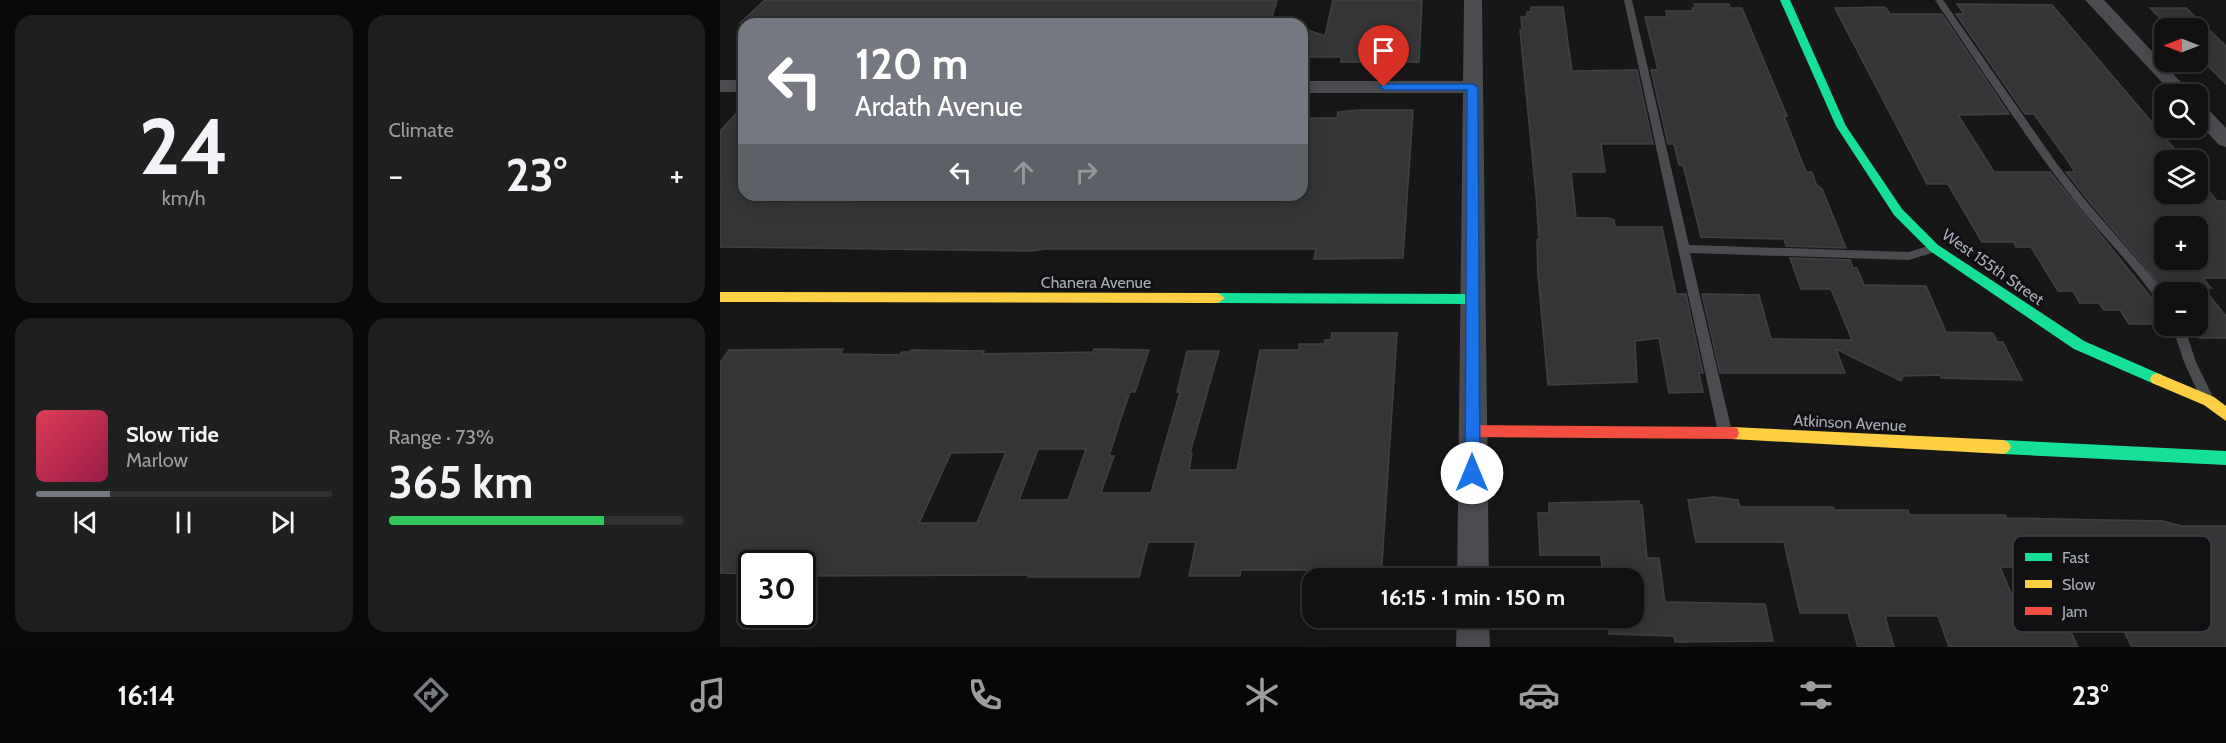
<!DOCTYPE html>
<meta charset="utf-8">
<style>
:root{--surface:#111;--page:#1e1f1f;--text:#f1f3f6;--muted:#9c9d9f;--line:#303131;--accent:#757880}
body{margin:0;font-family:Cabin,sans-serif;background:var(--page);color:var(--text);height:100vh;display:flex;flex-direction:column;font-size:22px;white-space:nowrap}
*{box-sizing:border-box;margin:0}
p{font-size:20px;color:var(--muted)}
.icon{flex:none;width:33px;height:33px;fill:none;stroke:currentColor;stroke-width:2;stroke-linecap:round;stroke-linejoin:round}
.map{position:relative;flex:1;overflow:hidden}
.details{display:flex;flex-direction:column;gap:15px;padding:15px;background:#090909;width:720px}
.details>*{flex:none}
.banner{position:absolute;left:18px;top:18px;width:570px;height:183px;border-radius:18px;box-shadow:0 3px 15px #0003,0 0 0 2px var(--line);background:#757880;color:#fff;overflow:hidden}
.needle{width:39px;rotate:270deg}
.buttons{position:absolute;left:1434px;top:18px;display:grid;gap:12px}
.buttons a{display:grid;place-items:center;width:54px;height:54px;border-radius:12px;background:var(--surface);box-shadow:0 3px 15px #0003,0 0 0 2px var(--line);font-size:30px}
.speed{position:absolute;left:18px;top:550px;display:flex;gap:12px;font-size:30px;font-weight:700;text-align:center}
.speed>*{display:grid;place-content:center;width:78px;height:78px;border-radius:50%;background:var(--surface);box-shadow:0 3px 15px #0003,0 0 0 2px var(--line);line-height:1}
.speed .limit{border:3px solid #111;border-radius:9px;background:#fff;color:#111}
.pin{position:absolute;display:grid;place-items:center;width:51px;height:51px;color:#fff;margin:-62px -26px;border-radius:50% 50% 50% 0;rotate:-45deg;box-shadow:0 0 6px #0007}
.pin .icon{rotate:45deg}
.me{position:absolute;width:66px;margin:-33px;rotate:0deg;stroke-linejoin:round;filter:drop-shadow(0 0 4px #0008)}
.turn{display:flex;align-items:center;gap:21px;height:126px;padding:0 18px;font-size:27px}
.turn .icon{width:78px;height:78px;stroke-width:2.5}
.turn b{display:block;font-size:42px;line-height:51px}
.lanes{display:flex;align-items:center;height:57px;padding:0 18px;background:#0003;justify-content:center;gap:30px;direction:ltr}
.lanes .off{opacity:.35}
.big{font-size:45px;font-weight:700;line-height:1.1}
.details .tile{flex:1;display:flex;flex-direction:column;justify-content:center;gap:9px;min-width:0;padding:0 21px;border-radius:18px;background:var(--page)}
.details .dial{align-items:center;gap:0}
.dial b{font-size:78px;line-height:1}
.song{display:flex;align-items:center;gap:18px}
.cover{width:72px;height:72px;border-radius:9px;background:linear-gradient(135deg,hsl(350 70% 55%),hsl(340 70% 35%))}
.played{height:6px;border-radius:3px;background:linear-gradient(90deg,var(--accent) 25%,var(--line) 25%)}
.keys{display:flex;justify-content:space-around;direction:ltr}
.heat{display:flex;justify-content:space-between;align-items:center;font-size:33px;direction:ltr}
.charge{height:9px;border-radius:4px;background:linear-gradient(90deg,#34c759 73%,var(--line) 0)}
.details .tiles{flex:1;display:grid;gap:15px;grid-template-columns:repeat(2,1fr)}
.trip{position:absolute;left:582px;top:568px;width:342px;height:60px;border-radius:18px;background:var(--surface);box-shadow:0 3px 15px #0003,0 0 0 2px var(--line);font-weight:700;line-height:60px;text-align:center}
.tab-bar{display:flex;height:96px;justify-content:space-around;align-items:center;background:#070707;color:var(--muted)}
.tab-bar .icon{width:42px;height:42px}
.tab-bar .active{color:var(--accent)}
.tab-bar b{font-size:27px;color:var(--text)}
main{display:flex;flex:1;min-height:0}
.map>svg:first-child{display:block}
.building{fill:#343537;stroke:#3f4043;stroke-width:1.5;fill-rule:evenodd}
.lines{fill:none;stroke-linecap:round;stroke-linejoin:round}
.lane{fill:#4b4c50;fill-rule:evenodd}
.street{fill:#4b4c50;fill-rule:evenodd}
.fast{fill:#16e098;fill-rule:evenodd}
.slow{fill:#ffcf43;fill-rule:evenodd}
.jam{fill:#f24e42;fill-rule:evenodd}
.route{fill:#1a73e8;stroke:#114b97;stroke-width:1.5}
.labels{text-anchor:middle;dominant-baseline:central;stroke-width:6;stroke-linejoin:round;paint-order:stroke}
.street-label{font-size:16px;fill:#a8adb8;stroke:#111113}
.key{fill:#111113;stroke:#3e4045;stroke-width:1.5}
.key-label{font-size:16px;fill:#a8adb8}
</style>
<main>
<section class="details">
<div class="tiles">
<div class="tile dial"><b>24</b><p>km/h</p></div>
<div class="tile"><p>Climate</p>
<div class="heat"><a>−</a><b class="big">23°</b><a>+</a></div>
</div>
<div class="tile">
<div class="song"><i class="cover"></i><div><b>Slow Tide</b><p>Marlow</p></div></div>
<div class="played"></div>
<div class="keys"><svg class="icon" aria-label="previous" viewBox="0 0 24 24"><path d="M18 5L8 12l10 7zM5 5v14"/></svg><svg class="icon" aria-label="pause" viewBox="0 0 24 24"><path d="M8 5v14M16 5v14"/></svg><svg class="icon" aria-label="next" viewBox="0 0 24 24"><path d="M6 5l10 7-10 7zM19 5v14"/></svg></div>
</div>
<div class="tile"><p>Range · 73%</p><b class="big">365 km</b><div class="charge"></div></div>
</div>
</section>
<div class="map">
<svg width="1506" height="647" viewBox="0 0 1506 647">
<rect width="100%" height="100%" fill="#171717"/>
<g class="building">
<polygon points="45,0 557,0 550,24 20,23"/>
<polygon points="613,0 702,0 699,62 621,62 621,57 582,57 582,28 605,36"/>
<polygon points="974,4 1009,4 1011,8 1022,8 1067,116 1064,116 1086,172 1092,172 1096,184 1102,189 1126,248 1066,246 1064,239 981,237 963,165 959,165 954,144 948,144 931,70 938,70 925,17 947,17 946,11 973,11 972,8 976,8"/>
<path d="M1237,4L1332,5L1458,153H1456L1463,160H1444V194H1478V178L1497,201H1506V278H1483L1491,288H1483L1506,316V338H1479L1469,326H1478V292H1446L1368,200L1346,172H1355L1348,161L1314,114H1305L1236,14H1244ZM1444,226H1478V260H1444Z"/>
<polygon points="811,7 843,7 852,71 917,70 933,144 881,144 885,172 851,172 856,218 888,218 894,220 895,227 942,227 956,294 966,294 983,373 979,373 983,392 949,393 939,338 915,341 917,382 828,385 818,275 817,240 819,240 816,194 800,30 802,30 801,17 806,17 807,12 811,12"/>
<polygon points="1165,7 1170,14 1222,14 1289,114 1238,115 1274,172 1330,172 1438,306 1444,308 1444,324 1409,324 1400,310 1384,310 1379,303 1360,303 1353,291 1338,291 1311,247 1296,247 1294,242 1262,242 1228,184 1207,184 1115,8"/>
<polygon points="1430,8 1466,8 1506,46 1506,84 1478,56 1478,28 1450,28"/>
<polygon points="24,105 24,195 79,195 72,204 132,204 138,195 582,195 582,118 617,118 618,112 639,110 693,110 683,258 594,259 596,249 325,249 310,251 0,247 0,131"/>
<polygon points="1070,258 1130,260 1133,268 1137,268 1144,285 1206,286 1226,332 1273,333 1277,342 1283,342 1302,380 1221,378 1220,375 1183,376 1181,381 1116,349 1125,373 1000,373 982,294 1039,295 1051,339 1132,340 1111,289 1081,289"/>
<path d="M612,333H677L661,579H599L600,570H521L520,576H469L476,542H428L419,577H308L309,575L82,576V564H32V574L0,573V363L9,350L123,349L120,354L180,355L182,352H189L191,350L264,351L263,354L373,352L374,349L429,350L415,392H410L402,415L389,456H394L381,493H431L460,392H457L467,351H499L470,453H472L469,470H517L540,350H579V344H605V340H611ZM318,449H366L348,500H299ZM286,452L257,523H199L231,453Z"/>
<polygon points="994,497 1018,500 1020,507 1113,507 1114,510 1188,510 1189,515 1285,515 1286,518 1443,521 1461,526 1506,526 1506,647 1412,647 1387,597 1343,598 1328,567 1280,567 1301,617 1343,616 1358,647 1229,647 1218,616 1165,616 1174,647 1138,647 1128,613 1080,613 1064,542 976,542 968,500"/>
<polygon points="919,501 920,505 922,505 927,558 939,558 945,602 1045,604 1053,641 955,642 954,636 889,634 887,618 914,618 914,579 883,579 881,555 820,555 818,513 829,513 829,503"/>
</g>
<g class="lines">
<g class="lane">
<polygon points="904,0 912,0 969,245 1189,252 1214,244 1220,248 1218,251 1189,260 970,253 1012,432 1010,436 1005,438 1000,436 998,432"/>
<path d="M1215,0H1223L1337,164L1366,201L1438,284L1444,293V306L1440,305C1413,264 1377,231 1348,192C1300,130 1258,64 1215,0Z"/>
<polygon points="1452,326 1464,326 1476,362 1492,395 1491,399 1486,400 1481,399 1464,362"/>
</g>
<g class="street">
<polygon points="744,0 762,0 769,579 737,579 743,93 582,93 582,81 743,81"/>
<polygon points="1365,0 1384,0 1472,94 1453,94"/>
<rect x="0" y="80" width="24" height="12"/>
<polygon points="1478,104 1485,106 1506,128 1506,147 1499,145 1478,122"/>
<polygon points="737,618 769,618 770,647 736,647"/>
</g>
<g class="fast">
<polygon points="1060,0 1070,0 1126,126 1182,209 1218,245 1364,341 1442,375 1444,379 1442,383 1437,385 1432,383 1354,349 1210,251 1174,215 1116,126"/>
<polygon points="498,293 752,294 759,299 752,304 498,303 491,298"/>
<polygon points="1283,440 1506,451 1506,465 1283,454 1278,452 1275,447 1278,442"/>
</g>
<g class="slow">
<polygon points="0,292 498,293 505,298 498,303 0,302"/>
<polygon points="1437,373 1494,397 1506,406 1506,421 1484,405 1432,383 1430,379 1432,375"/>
<polygon points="1012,427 1283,440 1288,442 1291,447 1288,452 1283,454 1012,439 1007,438 1005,433 1007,428"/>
</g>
<polygon class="jam" points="752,425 1012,427 1017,428 1019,433 1017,438 1012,439 752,437 747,436 745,431 747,426"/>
</g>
<polygon class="route" points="753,84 758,87 760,473 758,478 752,480 747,478 745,473 747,90 664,90 659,87 664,84"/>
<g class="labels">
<g class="street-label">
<text transform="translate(1273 267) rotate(35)">West 155th Street</text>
<text x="376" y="282">Chanera Avenue</text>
<text transform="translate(1130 423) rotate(3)">Atkinson Avenue</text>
</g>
</g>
<rect x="1293" y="536" width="198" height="96" rx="9" class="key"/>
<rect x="1305" y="553" width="27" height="8" fill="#16e098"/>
<rect x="1305" y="580" width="27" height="8" fill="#ffcf43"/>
<rect x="1305" y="607" width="27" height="8" fill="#f24e42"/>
<g class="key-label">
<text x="1342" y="563">Fast</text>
<text x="1342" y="590">Slow</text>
<text x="1342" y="617">Jam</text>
</g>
</svg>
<div class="buttons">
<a><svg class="needle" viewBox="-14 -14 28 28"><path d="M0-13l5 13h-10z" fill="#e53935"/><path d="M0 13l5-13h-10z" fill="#9c9d9f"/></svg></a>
<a><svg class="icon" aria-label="search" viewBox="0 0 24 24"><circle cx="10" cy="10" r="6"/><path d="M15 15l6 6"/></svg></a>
<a><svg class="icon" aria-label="layers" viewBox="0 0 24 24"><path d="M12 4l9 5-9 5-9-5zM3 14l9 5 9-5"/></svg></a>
<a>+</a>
<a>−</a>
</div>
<div class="speed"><div class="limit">30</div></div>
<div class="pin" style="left:664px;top:87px;background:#d93025"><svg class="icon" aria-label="arrive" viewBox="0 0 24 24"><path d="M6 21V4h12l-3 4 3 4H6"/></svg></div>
<svg class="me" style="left:752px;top:473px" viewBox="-20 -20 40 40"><circle r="19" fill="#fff"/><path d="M0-13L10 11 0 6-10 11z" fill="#1a73e8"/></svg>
<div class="trip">16:15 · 1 min · 150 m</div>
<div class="banner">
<div class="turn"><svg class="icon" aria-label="left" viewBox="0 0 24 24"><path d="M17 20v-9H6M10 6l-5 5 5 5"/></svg><div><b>120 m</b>Ardath Avenue</div></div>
<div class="lanes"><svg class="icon" aria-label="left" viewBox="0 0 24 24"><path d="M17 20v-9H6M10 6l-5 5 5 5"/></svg><svg class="icon off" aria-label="ahead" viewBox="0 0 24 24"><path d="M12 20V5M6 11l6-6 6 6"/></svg><svg class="icon off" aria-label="right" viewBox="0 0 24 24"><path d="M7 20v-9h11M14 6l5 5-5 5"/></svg></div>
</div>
</div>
</main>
<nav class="tab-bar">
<b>16:14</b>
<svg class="icon active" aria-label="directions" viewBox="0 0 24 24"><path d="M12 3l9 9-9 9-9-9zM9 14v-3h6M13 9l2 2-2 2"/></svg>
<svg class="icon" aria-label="music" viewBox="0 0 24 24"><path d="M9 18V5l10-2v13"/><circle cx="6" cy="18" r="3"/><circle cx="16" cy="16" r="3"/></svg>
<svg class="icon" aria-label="phone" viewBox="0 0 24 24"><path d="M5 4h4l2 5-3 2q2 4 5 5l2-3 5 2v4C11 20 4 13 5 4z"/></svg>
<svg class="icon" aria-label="climate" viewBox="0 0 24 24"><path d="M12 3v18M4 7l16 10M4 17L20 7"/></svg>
<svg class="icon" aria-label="car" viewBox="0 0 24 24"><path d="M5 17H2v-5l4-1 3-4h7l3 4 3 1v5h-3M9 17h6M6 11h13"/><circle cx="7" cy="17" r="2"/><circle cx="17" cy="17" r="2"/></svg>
<svg class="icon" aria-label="filters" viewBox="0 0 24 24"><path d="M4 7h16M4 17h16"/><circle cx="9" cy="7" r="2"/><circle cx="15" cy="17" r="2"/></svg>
<b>23°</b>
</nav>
